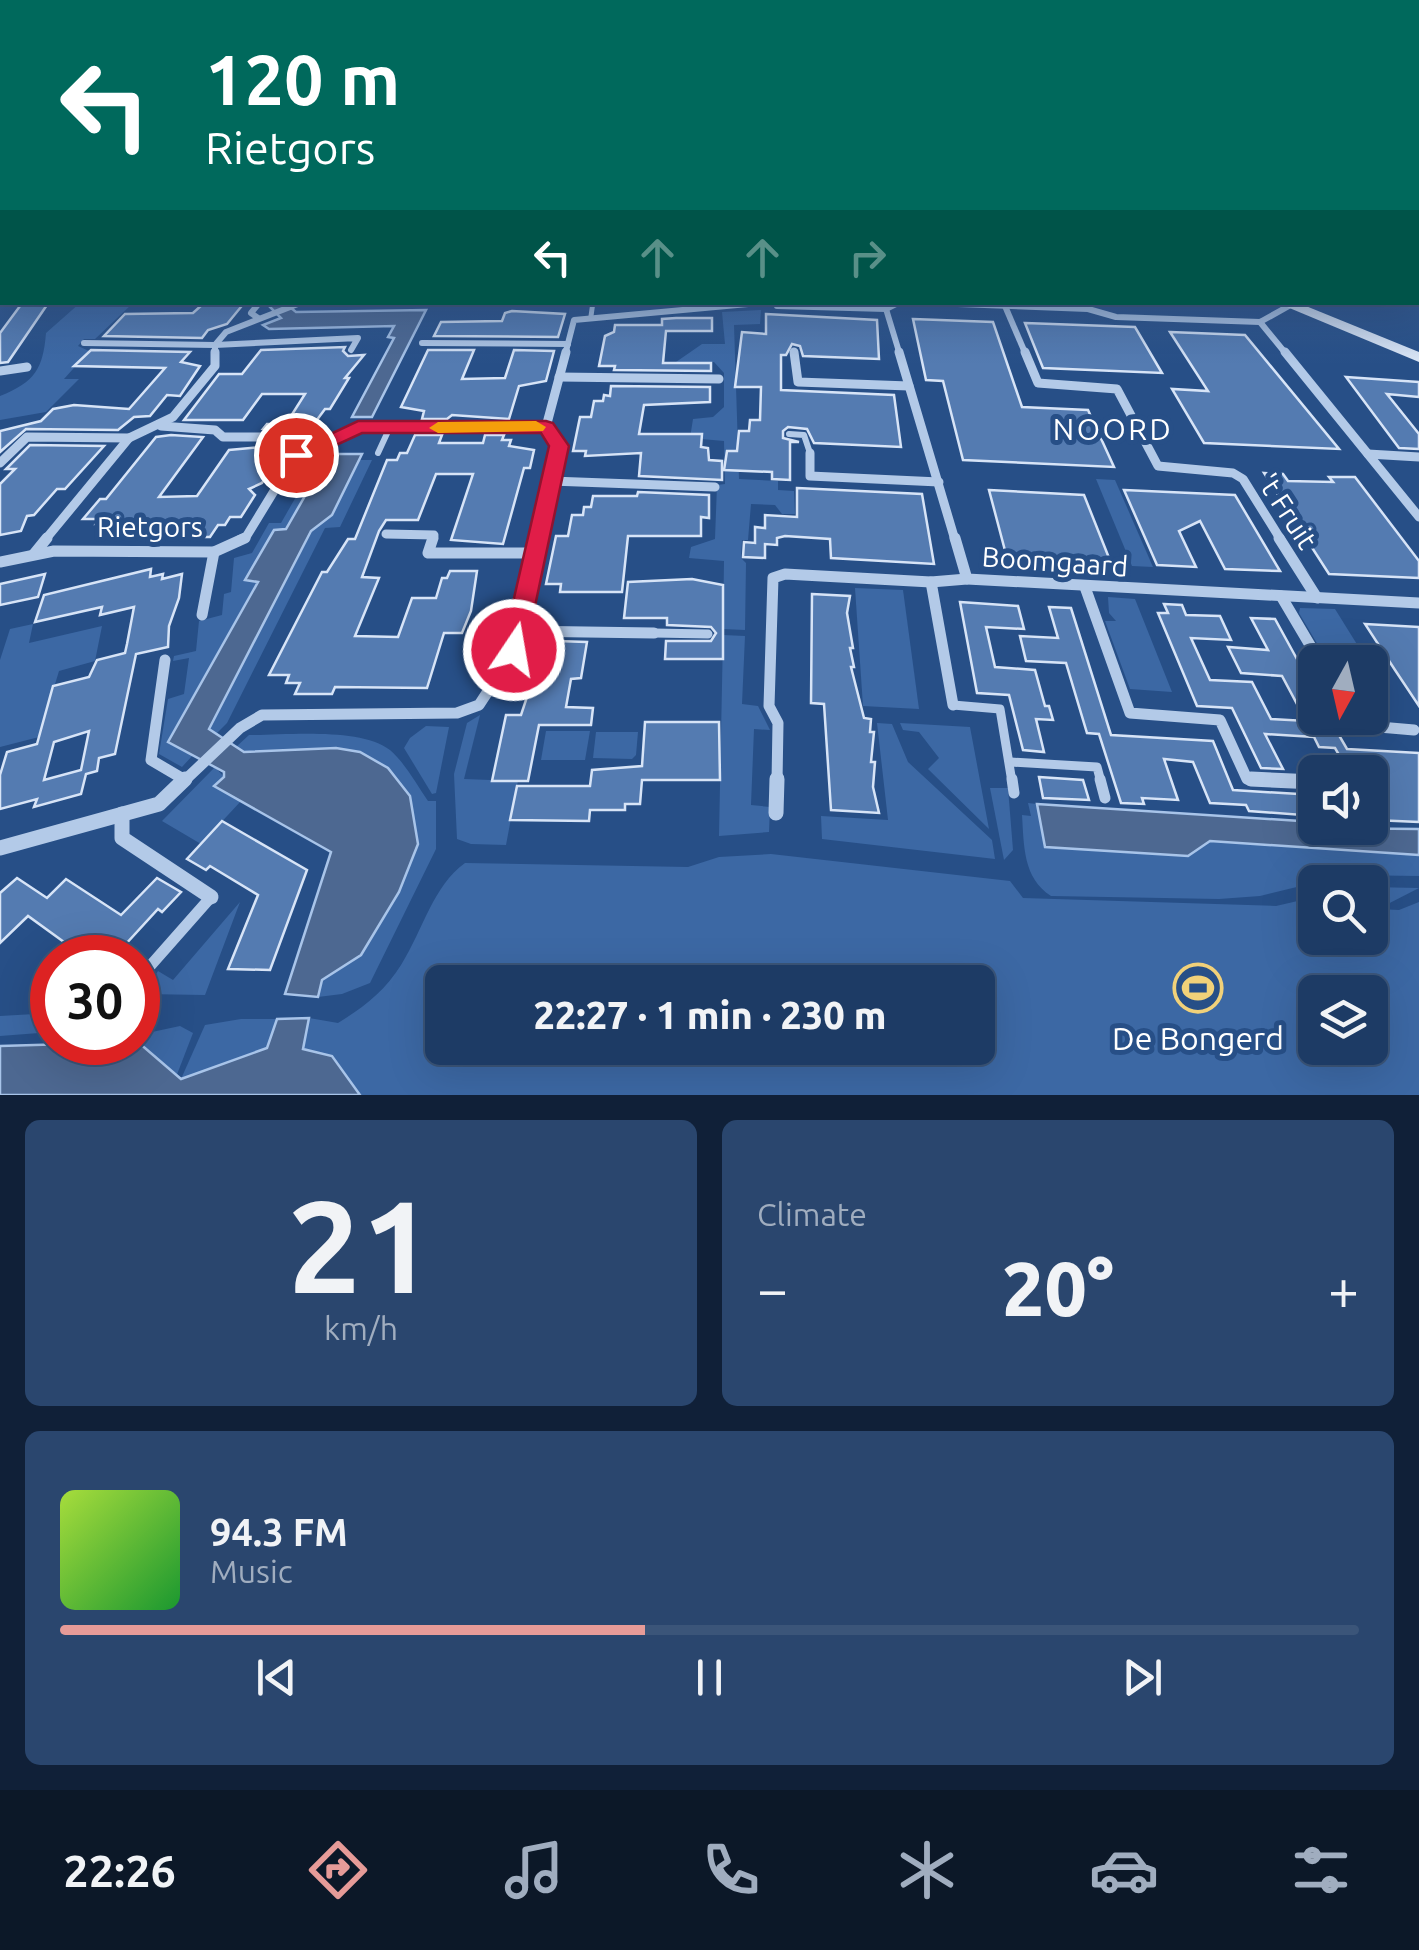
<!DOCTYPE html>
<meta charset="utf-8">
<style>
:root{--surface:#1d3b65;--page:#2a466e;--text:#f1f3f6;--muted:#a0adbf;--line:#3b5579;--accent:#e69b98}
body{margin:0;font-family:Ubuntu,sans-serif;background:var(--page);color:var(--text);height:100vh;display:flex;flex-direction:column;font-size:38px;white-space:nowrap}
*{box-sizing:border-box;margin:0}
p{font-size:32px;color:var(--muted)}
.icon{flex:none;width:55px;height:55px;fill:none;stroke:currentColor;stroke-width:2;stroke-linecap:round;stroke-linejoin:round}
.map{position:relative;height:1095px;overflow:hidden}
.side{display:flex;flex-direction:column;gap:25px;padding:25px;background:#102038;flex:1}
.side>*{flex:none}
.guide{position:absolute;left:0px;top:0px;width:1420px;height:305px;box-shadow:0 10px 40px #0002,0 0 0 2px var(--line);background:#00695c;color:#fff;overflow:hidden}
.needle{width:65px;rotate:188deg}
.buttons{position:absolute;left:1298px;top:645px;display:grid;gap:20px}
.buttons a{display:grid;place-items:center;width:90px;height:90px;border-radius:15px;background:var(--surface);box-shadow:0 10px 40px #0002,0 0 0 2px var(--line);font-size:50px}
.speed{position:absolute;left:30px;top:935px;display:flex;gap:20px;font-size:50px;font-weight:700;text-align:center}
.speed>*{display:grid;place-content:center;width:130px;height:130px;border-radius:50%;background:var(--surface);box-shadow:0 10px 40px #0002,0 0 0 2px var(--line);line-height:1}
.speed .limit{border:15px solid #d22;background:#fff;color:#111}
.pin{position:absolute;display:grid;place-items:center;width:85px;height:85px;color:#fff;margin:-42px;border:5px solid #fff;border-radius:50%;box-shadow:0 2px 10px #0007}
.me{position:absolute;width:110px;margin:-55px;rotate:12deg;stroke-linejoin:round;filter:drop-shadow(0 0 8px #0008)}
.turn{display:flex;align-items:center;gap:35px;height:210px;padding:0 40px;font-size:45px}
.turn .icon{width:130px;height:130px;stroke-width:2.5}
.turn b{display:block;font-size:70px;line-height:85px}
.lanes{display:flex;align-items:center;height:95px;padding:0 40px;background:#0003;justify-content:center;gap:50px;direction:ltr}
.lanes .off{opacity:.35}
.big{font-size:75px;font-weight:800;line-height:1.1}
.side .widget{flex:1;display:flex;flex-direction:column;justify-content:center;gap:15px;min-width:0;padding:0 35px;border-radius:15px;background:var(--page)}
.side .dial{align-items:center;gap:0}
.dial b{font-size:130px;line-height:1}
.song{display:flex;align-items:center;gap:30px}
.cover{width:120px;height:120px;border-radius:15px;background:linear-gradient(135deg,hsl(80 70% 55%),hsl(130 70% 35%))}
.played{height:10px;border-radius:5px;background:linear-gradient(90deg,var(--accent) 45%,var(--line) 45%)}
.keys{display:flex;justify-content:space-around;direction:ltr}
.heat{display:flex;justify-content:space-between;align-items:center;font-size:55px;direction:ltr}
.side .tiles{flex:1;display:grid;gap:25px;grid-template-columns:1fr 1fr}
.widget:last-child{grid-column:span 2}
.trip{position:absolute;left:425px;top:965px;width:570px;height:100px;border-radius:15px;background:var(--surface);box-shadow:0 10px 40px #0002,0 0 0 2px var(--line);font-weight:800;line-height:100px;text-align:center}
.tab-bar{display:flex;height:160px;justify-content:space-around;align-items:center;background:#0c1828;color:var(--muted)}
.tab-bar .icon{width:70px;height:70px}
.tab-bar .selected{color:var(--accent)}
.tab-bar b{font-size:45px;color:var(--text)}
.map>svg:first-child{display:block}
.green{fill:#3c68a4;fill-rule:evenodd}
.water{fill:#4d6891;stroke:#a8c4e9;stroke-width:2.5}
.building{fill:#547bb1;stroke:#d7e4f7;stroke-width:2.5;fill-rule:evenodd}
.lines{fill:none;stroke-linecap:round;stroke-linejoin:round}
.lane-far3{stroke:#b3cae8;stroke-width:5}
.lane-far2{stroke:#b3cae8;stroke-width:6}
.lane-far1{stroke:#b3cae8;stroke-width:9}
.lane{stroke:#b3cae8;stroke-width:11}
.street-far3{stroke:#b3cae8;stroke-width:6}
.street-far2{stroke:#b3cae8;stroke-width:9}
.street-far1{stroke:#b3cae8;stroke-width:11}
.street{stroke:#b3cae8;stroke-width:15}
.secondary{fill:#dde8f7;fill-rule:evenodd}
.route{fill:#e11d48;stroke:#92132f;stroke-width:2.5}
.slow{fill:#f59e0b}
.labels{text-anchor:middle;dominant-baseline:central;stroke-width:10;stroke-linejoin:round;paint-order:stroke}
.street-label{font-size:28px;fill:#fff;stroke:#274f87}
.neighbourhood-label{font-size:30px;letter-spacing:2.5px;fill:#fff;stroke:#274f87}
.near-poi-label{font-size:32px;fill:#fff;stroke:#274f87}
</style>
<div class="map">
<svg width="1419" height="1095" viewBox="0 0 1419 1095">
<rect width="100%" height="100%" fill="#274f87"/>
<g class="green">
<path d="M80,303H133L95,339H84L78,346L89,351L64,379H79L46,412L0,420V396C35,382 43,369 46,333Z"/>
<polygon points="761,310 760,324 734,325 739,479 778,481 778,490 794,491 795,514 782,514 775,505 751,504 748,540 742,540 741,558 746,563 745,630 723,629 724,561 689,558 691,547 715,539 717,485 725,484 724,441 690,438 693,419 713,417 724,407 724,373 714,362 676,362 702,344 725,344 722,312"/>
<polygon points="317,460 325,460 286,529 246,580 258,581 169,741 193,755 182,767 159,754 168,699 184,694 189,658 173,661 174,656 196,651 199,621 222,615 224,594 231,592 234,558 252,553 269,523 281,523"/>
<polygon points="359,460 372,460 340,527 325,528 227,723 216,734 209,730 312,531 332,515"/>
<polygon points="1096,479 1115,480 1153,567 1132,566"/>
<polygon points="855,588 903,590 919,709 863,706"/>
<polygon points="1108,597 1135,599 1172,692 1130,689 1105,621 1116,621 1109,613"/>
<polygon points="1300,608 1335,609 1368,662 1328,662 1299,613"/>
<polygon points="33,624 29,643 102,626 95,661 59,671 39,737 0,747 0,660 10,629"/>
<polygon points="723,635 745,636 742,704 758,706 770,730 754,729 751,805 770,807 769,832 719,836"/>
<polygon points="480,715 464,779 518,781 506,845 471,844 457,839 454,774 467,723"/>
<polygon points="877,723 892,724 908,762 992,840 995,859 822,839 821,816 888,820"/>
<polygon points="900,723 970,727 989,829 928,769 939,758 919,732 903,730"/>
<polygon points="426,726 449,727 436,793 432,794 404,748 410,738"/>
<polygon points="546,731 590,731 585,760 541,760"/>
<polygon points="596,732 638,732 636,755 632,759 593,758"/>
<path d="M249,735C285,735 361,727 390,750C406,764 416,784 428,801H436V849L370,983L342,994L318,997L322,980L361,955L399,892L360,752L336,748L243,752L236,747Z"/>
<polygon points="215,767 224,777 215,787 241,801 201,844 162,821"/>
<polygon points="990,788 1008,788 1013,850 1004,860"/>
<path d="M1028,803L1037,804L1046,847L1188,856L1210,841L1419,855V876L1346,875L1260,896L1219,899L1051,896C1023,878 1024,846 1022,815L1031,816Z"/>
<path d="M771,854L1010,881L1023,898L1276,906L1315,897V938H1370V887L1419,888L1378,909L1399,910L1419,902V1095H266L313,1051L302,1049L309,1018L338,1023C364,1007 385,991 401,965C424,928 433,886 465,863L688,867L719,857ZM442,982H978V1048H442ZM1315,992H1370V1048H1315Z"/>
<polygon points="240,902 205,995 143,994 158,971 173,980"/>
<polygon points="52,1013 52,1032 0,1036 0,1016"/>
<polygon points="241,1019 277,1019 267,1048 181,1079 205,1025"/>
<polygon points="180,1026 193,1033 176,1077 138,1042 138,1035"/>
</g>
<g class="water">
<polygon points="272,303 285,303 296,312 426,310 372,417 352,417 394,338 388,337 394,326 269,329 263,325 281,318 269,306"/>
<polygon points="329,454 362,454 332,515 311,531 209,729 244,752 336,748 360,752 388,768 410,796 418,844 399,892 361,955 322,980 318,997 285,994 331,852 214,786 224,777 224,772 168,742 258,582 245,580 274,530 286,529"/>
<polygon points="1037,804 1315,822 1315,828 1419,829 1419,855 1210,841 1188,856 1045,847"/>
<polygon points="309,1018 303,1049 332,1056 360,1095 0,1095 0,1046 138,1042 181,1079 267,1048 277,1019"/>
</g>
<g class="building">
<polygon points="23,302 49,302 8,362 0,363 0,333"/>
<polygon points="245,302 227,324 208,330 202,338 104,336 125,314 193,313 203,304"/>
<polygon points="512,311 565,314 558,337 434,336 441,322 502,321 505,313"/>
<polygon points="766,314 877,320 879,359 803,356 800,346 792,344 786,355 781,355 781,390 894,395 901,447 814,443 807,429 788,427 783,431 783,438 799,442 790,442 790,480 772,479 772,472 724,470 727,451 737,451 739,431 749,431 750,420 760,420 761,387 735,387 742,332 766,334"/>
<polygon points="676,318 712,318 712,331 666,331 663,363 711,363 711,371 614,370 615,366 599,366 605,336 614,332 615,325 662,325 662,319"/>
<polygon points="913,319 993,322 1022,407 1088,410 1114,467 963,460 943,381 926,380"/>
<polygon points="1025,323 1135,327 1162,373 1043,368"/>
<polygon points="1170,332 1245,335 1339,449 1204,443 1172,389 1208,391"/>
<polygon points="345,347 343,351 348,356 364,355 345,378 349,378 330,409 325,409 308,432 263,429 267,424 286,424 305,394 262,394 243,420 184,420 219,374 242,374 261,350"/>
<polygon points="91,350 190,352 181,362 200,366 180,396 167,395 150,416 134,417 118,430 26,429 0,452 0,431 41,421 53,409 74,405 129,409 165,368 74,366"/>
<polygon points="428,350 474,350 462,379 505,378 514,350 554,351 546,381 519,386 509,419 452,415 447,419 422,419 424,411 401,407"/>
<polygon points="1346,377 1419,382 1419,397 1387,394 1419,434 1419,449 1399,448"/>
<polygon points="611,386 710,387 710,402 644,405 639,434 702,434 701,447 708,448 709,460 722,461 722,480 639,476 641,453 585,456 586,451 573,451 580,417 591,417 594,401 603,401 604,395 610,396"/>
<polygon points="171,435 203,437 159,497 197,496 229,450 285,445 262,483 249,489 255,495 241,517 230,517 225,525 218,525 210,537 179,537 182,532 102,532 108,524 96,524 100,519 83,519 100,499 106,499 156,437"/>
<polygon points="415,435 442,435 439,443 483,443 485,435 504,435 502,440 511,440 509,446 534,450 530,468 524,468 503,544 451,540 473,474 436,474 418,520 386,520 379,531 362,577 379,578 355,636 398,637 412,598 436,598 442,578 447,578 450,571 477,571 471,611 462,633 444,633 427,688 335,687 332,694 295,694 300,683 286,683 289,675 269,675 322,572 327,572 348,539 355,539 387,460 397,460 400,453 407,453"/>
<polygon points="30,445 104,446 65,489 57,489 34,515 27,516 21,531 0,535 0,484 15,469 6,469"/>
<polygon points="1264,473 1283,474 1288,481 1333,482 1329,477 1355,477 1419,561 1419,578 1329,574"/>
<polygon points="797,488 922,494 934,564 831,558 830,539 785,536 777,538 777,545 765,544 765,558 743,557 744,542 755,543 755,527 765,528 765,515 797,517"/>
<polygon points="989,490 1084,495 1111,563 1007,558"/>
<polygon points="1124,490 1235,495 1280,571 1225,569 1200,521 1179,531 1196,567 1157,565"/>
<polygon points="638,492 709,495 709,518 701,517 701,536 628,536 622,592 560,592 561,584 546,584 556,536 568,536 572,515 583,515 584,507 591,507 593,496 637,496"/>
<path d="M151,569L150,577L163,574L162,579L182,574L179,598L169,626L168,647L136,654L115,754L99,758L97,771L86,774L81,794L34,807L37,799L0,809V775L7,752L37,744L53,686L89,677L97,660L125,653L127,644L134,607L100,615L102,607L35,622L44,595ZM89,731L81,770L44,780L54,742Z"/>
<polygon points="45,574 38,597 0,605 0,584"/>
<polygon points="692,579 723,585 723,659 665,659 666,641 711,641 716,633 711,627 667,625 667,618 624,618 628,582"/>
<polygon points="812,594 850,596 847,613 853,648 850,648 854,667 851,667 864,718 871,719 870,732 874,732 871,762 875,762 873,787 879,813 831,810 824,704 811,703"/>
<polygon points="960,602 1018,606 1024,629 986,627 995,667 1035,670 1045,706 1049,706 1053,720 1036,719 1044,752 1023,750 1009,695 977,693"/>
<polygon points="1164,604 1182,605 1186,615 1220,616 1231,640 1191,638 1210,680 1252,682 1271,719 1306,721 1282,676 1241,673 1228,647 1268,650 1251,618 1275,619 1315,692 1315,718 1329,718 1347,749 1419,753 1419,822 1374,820 1370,811 1370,772 1349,772 1335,748 1319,747 1314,737 1265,734 1283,769 1261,768 1232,708 1197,706 1158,613 1168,613"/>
<polygon points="1049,607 1071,608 1111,735 1213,741 1233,790 1315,795 1315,816 1249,811 1246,805 1210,803 1193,762 1164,759 1178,800 1142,798 1144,804 1121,803 1099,734 1087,733 1066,663 1026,661 1020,636 1058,638"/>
<polygon points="1365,624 1419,627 1419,706 1395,670"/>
<polygon points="556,641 587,642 581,678 571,679 566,707 593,708 591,725 539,725 528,781 492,781 506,715 521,715 534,676 549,676"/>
<polygon points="645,722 719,722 720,780 642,780 640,804 625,804 625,810 590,810 589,821 510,820 517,786 590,786 592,770 642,766"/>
<polygon points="1039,777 1083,780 1089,800 1043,798"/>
<polygon points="222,821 307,870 270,970 228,969 258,895 210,866 206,870 187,859"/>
<polygon points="17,878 47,898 66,879 121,915 157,878 181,892 162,912 158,909 113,958 86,958 28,916 0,943 0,893"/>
</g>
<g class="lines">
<polyline class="lane-far3" points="591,316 593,302"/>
<g class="lane-far2">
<polyline points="789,434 804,435 810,453"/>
<polyline points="378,453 390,427"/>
</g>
<g class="lane-far1">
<polyline points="654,633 708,634"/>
<polyline points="953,705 1000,709 1012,782"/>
<polyline points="1011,762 1097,767 1101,782"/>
</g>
<g class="lane">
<polyline points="1012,779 1014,793"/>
<polyline points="1100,779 1105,798"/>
<polyline points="151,965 211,897"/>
</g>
<g class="street-far3">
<polyline points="0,248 2,241"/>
<polyline points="904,302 1088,309 1116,317 1260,322"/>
<polyline points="777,306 886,309 900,302"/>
<polyline points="1005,306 1026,355"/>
<polyline points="886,309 900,355"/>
<polyline points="258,318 251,313 260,302"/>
<polyline points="1260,322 1287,355"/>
<polyline points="1260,322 1296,302"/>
<polyline points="84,343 215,345 358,338 351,350"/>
<polyline points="422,343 568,344"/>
<polyline points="215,355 215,345 226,332 303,302"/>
<polyline points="565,355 574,320 759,303"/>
</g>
<g class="street-far2">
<polyline points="794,352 798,382 909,386"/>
<polyline points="899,352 955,540"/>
<polyline points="1025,352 1038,383 1117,389 1158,466 1233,473 1243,479 1281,540"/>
<polyline points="1285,352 1419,517"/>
<polyline points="0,371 27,367"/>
<polyline points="559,377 719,379"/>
<polyline points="161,426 215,430 223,437 302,437 313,446"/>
<polyline points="546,427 566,352"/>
<polyline points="810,453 810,476 939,482"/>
<polyline points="1368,454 1419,457"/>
<polyline points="0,463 27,437 129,438"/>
<polyline points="551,481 715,487"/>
<polyline points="386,534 434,535 432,540"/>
<polyline points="45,540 129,438 173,417 215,366 215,352"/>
<polyline points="239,540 246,537 296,455 359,427 546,427 559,446 539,540"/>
</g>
<g class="street-far1">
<polyline points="433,538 428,553 536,553"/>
<polyline points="955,538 967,579 1419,603"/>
<polyline points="1279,538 1317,598"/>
<polyline points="34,554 47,538"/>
<polyline points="0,562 54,551 214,552 245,538"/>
<polyline points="931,582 953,705"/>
<polyline points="1085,587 1130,713 1220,720 1247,779 1307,782"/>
<polyline points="1281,596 1320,662"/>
<polyline points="202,615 214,552"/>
<polyline points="518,631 654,633"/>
<polyline points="165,660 151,760 185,780"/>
<polyline points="1352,718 1356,725 1414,730"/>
<polyline points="183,782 240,728 262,715 457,713 479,705 515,650 539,538"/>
<polyline points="777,782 778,723 769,706 773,578 785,574 931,582 967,579"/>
</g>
<g class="street">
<polyline points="1251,779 1315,782"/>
<polyline points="776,813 777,779"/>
<polyline points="122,814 122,838 211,897"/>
<polyline points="0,848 159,804 185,779"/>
</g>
<polygon class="secondary" points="1275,302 1296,302 1419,352 1419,362"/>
</g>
<linearGradient id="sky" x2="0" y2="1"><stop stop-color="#152b4a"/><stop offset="0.58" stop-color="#416396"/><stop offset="1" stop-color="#416396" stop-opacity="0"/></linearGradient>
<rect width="1419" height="365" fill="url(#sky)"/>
<polygon class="route" points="358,421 546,421 553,423 569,446 524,658 514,661 505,658 502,650 549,446 541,433 362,433 304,460 289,460 286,455"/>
<polygon class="slow" points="536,421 546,427 543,431 438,433 429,428 438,422"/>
<defs>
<g id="stadium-ring" transform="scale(2.5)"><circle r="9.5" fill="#274f87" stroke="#f1d179" stroke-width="1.5"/><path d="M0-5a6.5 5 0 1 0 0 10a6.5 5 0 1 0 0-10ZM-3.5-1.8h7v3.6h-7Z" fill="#f1d179"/></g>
</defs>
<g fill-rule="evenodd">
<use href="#stadium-ring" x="1198" y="988"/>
</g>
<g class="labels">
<g class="street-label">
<text transform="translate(1288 511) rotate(57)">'t Fruit</text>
<text x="150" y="526">Rietgors</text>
<text transform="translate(1055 561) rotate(4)">Boomgaard</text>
</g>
<g class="neighbourhood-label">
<text x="1113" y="429">NOORD</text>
</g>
<g class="near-poi-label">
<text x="1198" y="1038">De Bongerd</text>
</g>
</g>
</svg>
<div class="buttons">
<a><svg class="needle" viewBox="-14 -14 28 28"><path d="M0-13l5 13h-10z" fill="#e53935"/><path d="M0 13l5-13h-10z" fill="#a0adbf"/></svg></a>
<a><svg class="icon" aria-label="sound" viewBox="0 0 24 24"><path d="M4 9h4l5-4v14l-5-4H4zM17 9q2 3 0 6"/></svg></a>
<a><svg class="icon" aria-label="search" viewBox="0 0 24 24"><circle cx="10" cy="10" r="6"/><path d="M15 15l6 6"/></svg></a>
<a><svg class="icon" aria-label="layers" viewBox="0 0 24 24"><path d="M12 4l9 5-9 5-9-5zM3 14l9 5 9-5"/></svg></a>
</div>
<div class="speed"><div class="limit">30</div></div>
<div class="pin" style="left:296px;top:455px;background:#d93025"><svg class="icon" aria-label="arrive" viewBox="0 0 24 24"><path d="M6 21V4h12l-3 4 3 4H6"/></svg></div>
<svg class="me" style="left:514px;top:650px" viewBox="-20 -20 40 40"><circle r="17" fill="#e11d48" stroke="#fff" stroke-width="3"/><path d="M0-11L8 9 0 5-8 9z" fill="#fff"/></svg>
<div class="trip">22:27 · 1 min · 230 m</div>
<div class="guide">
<div class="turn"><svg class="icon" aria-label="left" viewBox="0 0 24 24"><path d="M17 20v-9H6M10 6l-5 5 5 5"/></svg><div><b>120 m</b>Rietgors</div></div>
<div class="lanes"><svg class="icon" aria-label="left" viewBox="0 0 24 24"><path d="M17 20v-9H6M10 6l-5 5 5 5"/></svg><svg class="icon off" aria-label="ahead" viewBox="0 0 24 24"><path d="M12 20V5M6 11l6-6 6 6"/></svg><svg class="icon off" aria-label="ahead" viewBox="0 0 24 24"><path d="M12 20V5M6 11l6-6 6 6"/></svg><svg class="icon off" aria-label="right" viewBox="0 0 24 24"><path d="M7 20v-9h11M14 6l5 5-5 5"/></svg></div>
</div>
</div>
<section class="side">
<div class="tiles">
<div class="widget dial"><b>21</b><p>km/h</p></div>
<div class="widget"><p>Climate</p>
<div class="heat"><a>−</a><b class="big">20°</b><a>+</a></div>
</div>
<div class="widget">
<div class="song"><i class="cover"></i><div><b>94.3 FM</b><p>Music</p></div></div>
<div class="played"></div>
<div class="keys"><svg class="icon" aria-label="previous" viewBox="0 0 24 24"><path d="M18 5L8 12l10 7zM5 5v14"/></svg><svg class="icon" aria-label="pause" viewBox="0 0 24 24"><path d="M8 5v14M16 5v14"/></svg><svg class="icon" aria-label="next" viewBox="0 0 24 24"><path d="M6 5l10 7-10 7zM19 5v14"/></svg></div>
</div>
</div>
</section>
<nav class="tab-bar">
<b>22:26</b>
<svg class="icon selected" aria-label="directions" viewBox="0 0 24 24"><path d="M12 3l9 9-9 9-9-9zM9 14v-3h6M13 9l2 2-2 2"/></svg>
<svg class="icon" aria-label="music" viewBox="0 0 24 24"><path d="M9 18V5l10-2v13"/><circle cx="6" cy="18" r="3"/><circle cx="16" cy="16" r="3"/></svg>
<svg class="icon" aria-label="phone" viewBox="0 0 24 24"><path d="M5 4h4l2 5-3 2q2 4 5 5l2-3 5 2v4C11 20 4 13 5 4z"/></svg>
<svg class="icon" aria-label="climate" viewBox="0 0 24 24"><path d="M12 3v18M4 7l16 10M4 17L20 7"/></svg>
<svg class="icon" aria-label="car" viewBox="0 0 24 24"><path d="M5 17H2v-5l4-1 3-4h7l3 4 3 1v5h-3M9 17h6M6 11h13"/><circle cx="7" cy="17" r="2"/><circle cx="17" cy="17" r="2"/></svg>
<svg class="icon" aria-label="filters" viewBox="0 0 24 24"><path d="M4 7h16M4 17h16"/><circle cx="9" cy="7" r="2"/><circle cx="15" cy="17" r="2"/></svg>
</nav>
